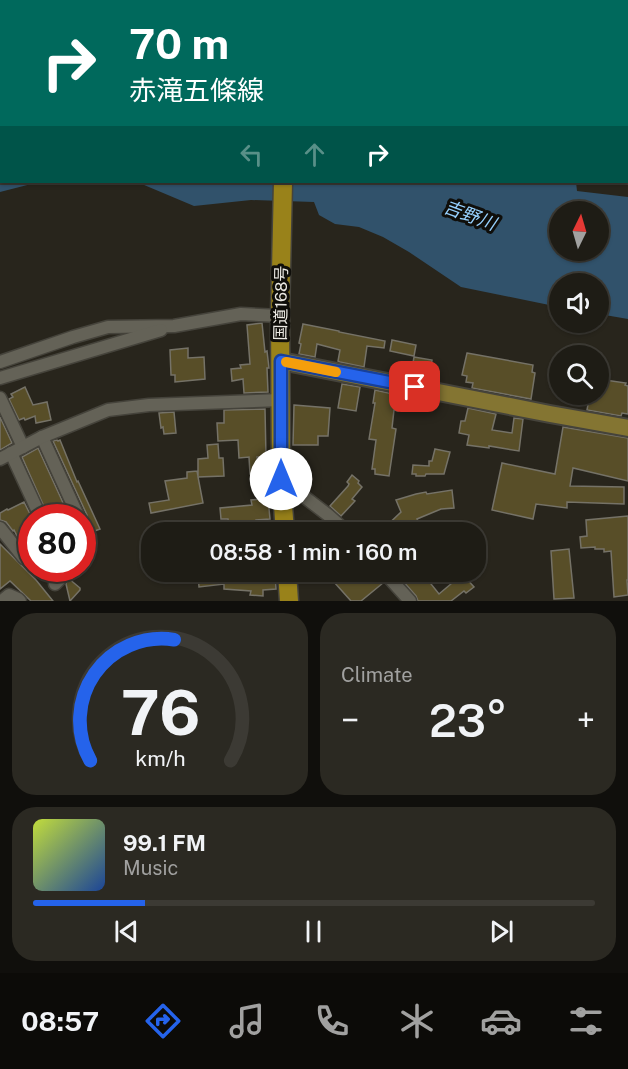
<!DOCTYPE html>
<meta charset="utf-8">
<style>
:root{--surface:#1e1c15;--page:#2b2922;--text:#f1f3f6;--muted:#a1a1a0;--line:#3c3a34;--accent:#2563eb}
body{margin:0;font-family:"Public Sans","Noto Sans JP",sans-serif;background:var(--page);color:var(--text);height:100vh;display:flex;flex-direction:column;font-size:22px;white-space:nowrap}
*{box-sizing:border-box;margin:0}
p{font-size:20px;color:var(--muted)}
.icon{flex:none;width:33px;height:33px;fill:none;stroke:currentColor;stroke-width:2;stroke-linecap:round;stroke-linejoin:round}
.map{position:relative;height:601px;overflow:hidden}
.details{display:flex;flex-direction:column;gap:12px;padding:12px;background:#100f0c;flex:1}
.details>*{flex:none}
.banner{position:absolute;left:0px;top:0px;width:628px;height:183px;box-shadow:0 2px 4px #0004,0 0 0 2px var(--line);background:#00695c;color:#fff;overflow:hidden}
.needle{width:39px;rotate:5deg}
.controls{position:absolute;left:549px;top:201px;display:grid;gap:12px}
.controls a{display:grid;place-items:center;width:60px;height:60px;border-radius:50%;background:var(--surface);box-shadow:0 2px 4px #0004,0 0 0 2px var(--line);font-size:30px}
.speed{position:absolute;left:18px;top:504px;display:flex;gap:12px;font-size:30px;font-weight:700;text-align:center}
.speed>*{display:grid;place-content:center;width:78px;height:78px;border-radius:50%;background:var(--surface);box-shadow:0 2px 4px #0004,0 0 0 2px var(--line);line-height:1}
.speed .limit{border:9px solid #d22;background:#fff;color:#111}
.pin{position:absolute;display:grid;place-items:center;width:51px;height:51px;color:#fff;margin:-26px;border-radius:12px;box-shadow:0 3px 9px #0006}
.me{position:absolute;width:66px;margin:-33px;rotate:0deg;stroke-linejoin:round;filter:drop-shadow(0 0 4px #0008)}
.turn{display:flex;align-items:center;gap:21px;height:126px;padding:0 30px;font-size:27px}
.turn .icon{width:78px;height:78px;stroke-width:2.5}
.turn b{display:block;font-size:42px;line-height:51px}
.lanes{display:flex;align-items:center;height:57px;padding:0 30px;background:#0003;justify-content:center;gap:30px;direction:ltr}
.lanes .off{opacity:.35}
.big{font-size:45px;font-weight:600;line-height:1.1}
.details .tile{flex:1;display:flex;flex-direction:column;justify-content:center;gap:9px;min-width:0;padding:0 21px;border-radius:24px;background:var(--page)}
.details .dial{align-items:center;gap:0}
.dial svg{height:156px;overflow:visible;fill:none;stroke:var(--line);stroke-width:7;stroke-linecap:round;text-anchor:middle}
.dial text{fill:var(--text);stroke:none}
.song{display:flex;align-items:center;gap:18px}
.cover{width:72px;height:72px;border-radius:9px;background:linear-gradient(135deg,hsl(70 70% 55%),hsl(220 70% 35%))}
.played{height:6px;border-radius:3px;background:linear-gradient(90deg,var(--accent) 20%,var(--line) 20%)}
.keys{display:flex;justify-content:space-around;direction:ltr}
.heat{display:flex;justify-content:space-between;align-items:center;font-size:33px;direction:ltr}
.details .tiles{flex:1;display:grid;gap:12px;grid-template-columns:1fr 1fr}
.tile:last-child{grid-column:span 2}
.trip{position:absolute;left:141px;top:522px;width:345px;height:60px;border-radius:24px;background:var(--surface);box-shadow:0 2px 4px #0004,0 0 0 2px var(--line);font-weight:600;line-height:60px;text-align:center}
.menu{display:flex;height:96px;justify-content:space-around;align-items:center;background:#0c0b08;color:var(--muted)}
.menu .icon{width:42px;height:42px}
.menu .selected{color:var(--accent)}
.menu b{font-size:27px;color:var(--text)}
.map>svg:first-child{display:block}
.water{fill:#31526b;fill-rule:evenodd}
.lines{fill:none;stroke-linecap:round;stroke-linejoin:round}
.river{stroke:#31526b;stroke-width:20}
.building{fill:#584e28;stroke:#757267;stroke-width:1.5}
.minor-casing{stroke:#45433b;stroke-width:15}
.major-casing{stroke:#45433b;stroke-width:20}
.highway-casing{stroke:#45433b;stroke-width:21}
.minor{stroke:#646257;stroke-width:12}
.major{stroke:#847532;stroke-width:16}
.highway{stroke:#99821a;stroke-width:18}
.route-casing{stroke:#184099;stroke-width:15}
.route{stroke:#2563eb;stroke-width:10}
.slow{stroke:#f59e0b;stroke-width:10}
.labels{text-anchor:middle;dominant-baseline:central;stroke-width:6;stroke-linejoin:round;paint-order:stroke}
.street-label{font-size:16px;fill:#eceae4;stroke:#0f0e0a}
.water-label{font-size:18px;font-style:italic;fill:#96d0fd;stroke:#0f0e0a}
</style>
<div class="map">
<svg width="628" height="601" viewBox="0 0 628 601">
<rect width="100%" height="100%" fill="#28251c"/>
<g class="water">
<polygon points="0,97 1,97 2,182 39,182 0,192"/>
<path d="M137,182H529L543,185L542,182H576L577,191L628,197V319L599,314L598,284H560L559,307L461,287L409,252L383,237L359,227L335,224L319,215L314,202L251,200L194,206ZM560,212H598V250H560Z"/>
</g>
<g class="lines">
<polyline class="river" points="180,2 181,0"/>
</g>
<g class="building">
<polygon points="262,323 265,352 267,351 269,368 267,368 268,392 244,393 243,379 232,381 231,369 241,368 240,365 250,364 247,325"/>
<polygon points="303,324 339,331 339,332 385,341 384,348 367,346 364,367 340,362 338,361 340,350 317,344 315,357 299,354 301,344 299,343"/>
<polygon points="392,340 416,345 414,356 390,351"/>
<polygon points="188,348 188,358 204,357 205,379 175,382 175,375 171,375 170,350"/>
<polygon points="467,353 533,365 532,372 535,373 531,399 472,388 473,383 466,382 467,376 462,375"/>
<polygon points="414,357 432,360 429,379 412,376 412,374 411,374"/>
<polygon points="598,379 626,383 625,385 628,386 628,414 622,413 621,416 587,410 590,394 598,394"/>
<polygon points="342,384 360,387 356,411 338,408"/>
<polygon points="25,387 33,405 47,402 51,420 36,423 35,416 25,420 24,418 19,420 9,399 13,397 11,394"/>
<polygon points="375,390 393,394 392,398 400,399 398,411 394,410 392,428 396,429 389,476 375,474 375,469 372,469 376,440 369,439 375,403 373,403"/>
<polygon points="294,405 330,408 328,436 318,436 318,445 293,445"/>
<polygon points="468,408 496,414 492,430 512,433 514,418 523,419 519,451 489,446 489,448 467,445 469,435 459,433 461,421 465,421"/>
<polygon points="265,409 266,457 257,457 258,474 250,474 249,457 239,458 238,440 218,441 217,423 224,423 224,410"/>
<polygon points="174,412 176,433 164,434 163,427 161,428 159,413"/>
<polygon points="0,417 12,443 0,450"/>
<polygon points="563,427 628,438 628,481 573,468 570,486 624,487 624,504 567,502 567,508 536,504 533,519 492,510 502,463 555,474"/>
<polygon points="57,440 58,441 60,440 77,482 78,481 100,529 89,533 85,524 87,519 87,515 53,441"/>
<polygon points="218,444 219,458 223,458 224,476 198,477 203,503 151,513 149,503 169,500 165,481 187,478 187,472 197,471 198,476 198,459 208,458 207,445"/>
<polygon points="38,448 70,518 49,518 22,457"/>
<polygon points="435,449 450,452 444,474 426,474 425,476 416,476 416,474 412,474 413,465 429,466 429,461 432,461"/>
<polygon points="352,475 359,481 358,483 362,487 352,499 355,501 341,516 330,506 348,486 349,484 347,482"/>
<polygon points="452,490 454,508 441,509 417,519 418,521 409,524 416,532 380,532 401,512 396,500 416,494 426,492 427,494"/>
<polygon points="268,498 270,519 256,520 256,522 229,525 228,519 221,519 220,508 252,505 251,500"/>
<polygon points="24,502 32,518 32,542 24,545 17,536 14,530 13,531 6,522 0,520 0,513 7,509 8,510"/>
<polygon points="628,516 628,580 627,580 628,595 614,597 611,551 604,552 604,549 595,549 595,547 581,548 580,537 587,536 586,520"/>
<polygon points="0,544 36,580 53,601 31,601 10,581 0,589"/>
<polygon points="569,549 574,598 554,599 551,551"/>
<polygon points="204,572 263,572 262,574 275,574 276,589 263,590 263,596 250,595 251,591 224,589 224,584 199,587 198,575 204,575"/>
<polygon points="325,572 376,572 378,577 383,583 361,601 351,601"/>
<polygon points="395,572 437,572 427,579 439,594 458,578 462,582 466,578 474,587 466,593 464,591 451,601 418,601 416,596"/>
<polygon points="68,578 80,588 80,590 70,601 66,584"/>
</g>
<g class="lines">
<g class="minor-casing">
<g id="minor">
<polyline points="0,362 73,337 108,327 174,326 241,314 280,316"/>
<polyline points="0,378 161,330"/>
<polyline points="0,398 23,447"/>
<polyline points="42,437 79,518"/>
<polyline points="11,453 41,518"/>
<polyline points="0,459 42,437 108,410 149,405 281,400"/>
<polyline points="281,479 328,515 347,532"/>
<polyline points="0,528 24,558 32,555"/>
<polyline points="384,572 410,601"/>
<polyline points="55,584 60,579 58,568"/>
<polyline points="2,601 9,595 18,599 20,601"/>
</g>
</g>
<g class="major-casing">
<polyline id="major" points="281,361 550,414 628,428"/>
</g>
<g class="highway-casing">
<g id="highway">
<polyline points="287,2 287,0"/>
<polyline points="283,182 280,316 281,479 285,532"/>
<polyline points="287,572 289,601"/>
</g>
</g>
<use href="#minor" class="minor"/>
<use href="#major" class="major"/>
<use href="#highway" class="highway"/>
</g>
<g class="lines">
<g class="route-casing">
<polyline id="route" points="281,479 281,361 415,387"/>
</g>
<use href="#route" class="route"/>
<polyline class="slow" points="286,362 336,372"/>
</g>
<g class="labels">
<g class="street-label">
<text transform="translate(281 303) rotate(-89)">国道168号</text>
</g>
<g class="water-label">
<text transform="translate(470 215) rotate(20)">吉野川</text>
</g>
</g>
</svg>
<div class="controls">
<a><svg class="needle" viewBox="-14 -14 28 28"><path d="M0-13l5 13h-10z" fill="#e53935"/><path d="M0 13l5-13h-10z" fill="#a1a1a0"/></svg></a>
<a><svg class="icon" aria-label="sound" viewBox="0 0 24 24"><path d="M4 9h4l5-4v14l-5-4H4zM17 9q2 3 0 6"/></svg></a>
<a><svg class="icon" aria-label="search" viewBox="0 0 24 24"><circle cx="10" cy="10" r="6"/><path d="M15 15l6 6"/></svg></a>
</div>
<div class="speed"><div class="limit">80</div></div>
<div class="pin" style="left:415px;top:387px;background:#d93025"><svg class="icon" aria-label="arrive" viewBox="0 0 24 24"><path d="M6 21V4h12l-3 4 3 4H6"/></svg></div>
<svg class="me" style="left:281px;top:479px" viewBox="-20 -20 40 40"><circle r="19" fill="#fff"/><path d="M0-13L10 11 0 6-10 11z" fill="#2563eb"/></svg>
<div class="trip">08:58 · 1 min · 160 m</div>
<div class="banner">
<div class="turn"><svg class="icon" aria-label="right" viewBox="0 0 24 24"><path d="M7 20v-9h11M14 6l5 5-5 5"/></svg><div><b>70 m</b>赤滝五條線</div></div>
<div class="lanes"><svg class="icon off" aria-label="left" viewBox="0 0 24 24"><path d="M17 20v-9H6M10 6l-5 5 5 5"/></svg><svg class="icon off" aria-label="ahead" viewBox="0 0 24 24"><path d="M12 20V5M6 11l6-6 6 6"/></svg><svg class="icon" aria-label="right" viewBox="0 0 24 24"><path d="M7 20v-9h11M14 6l5 5-5 5"/></svg></div>
</div>
</div>
<section class="details">
<div class="tiles">
<div class="tile dial"><svg viewBox="0 0 100 80">
<path d="M14 69A42 42 0 1 1 86 69"/>
<path d="M14 69A42 42 0 0 1 57 7" stroke="#2563eb"/>
<text x="50" y="56" font-size="32" font-weight="700">76</text>
<text x="50" y="72" font-size="11">km/h</text>
</svg></div>
<div class="tile"><p>Climate</p>
<div class="heat"><a>−</a><b class="big">23°</b><a>+</a></div>
</div>
<div class="tile">
<div class="song"><i class="cover"></i><div><b>99.1 FM</b><p>Music</p></div></div>
<div class="played"></div>
<div class="keys"><svg class="icon" aria-label="previous" viewBox="0 0 24 24"><path d="M18 5L8 12l10 7zM5 5v14"/></svg><svg class="icon" aria-label="pause" viewBox="0 0 24 24"><path d="M8 5v14M16 5v14"/></svg><svg class="icon" aria-label="next" viewBox="0 0 24 24"><path d="M6 5l10 7-10 7zM19 5v14"/></svg></div>
</div>
</div>
</section>
<nav class="menu">
<b>08:57</b>
<svg class="icon selected" aria-label="directions" viewBox="0 0 24 24"><path d="M12 3l9 9-9 9-9-9zM9 14v-3h6M13 9l2 2-2 2"/></svg>
<svg class="icon" aria-label="music" viewBox="0 0 24 24"><path d="M9 18V5l10-2v13"/><circle cx="6" cy="18" r="3"/><circle cx="16" cy="16" r="3"/></svg>
<svg class="icon" aria-label="phone" viewBox="0 0 24 24"><path d="M5 4h4l2 5-3 2q2 4 5 5l2-3 5 2v4C11 20 4 13 5 4z"/></svg>
<svg class="icon" aria-label="climate" viewBox="0 0 24 24"><path d="M12 3v18M4 7l16 10M4 17L20 7"/></svg>
<svg class="icon" aria-label="car" viewBox="0 0 24 24"><path d="M5 17H2v-5l4-1 3-4h7l3 4 3 1v5h-3M9 17h6M6 11h13"/><circle cx="7" cy="17" r="2"/><circle cx="17" cy="17" r="2"/></svg>
<svg class="icon" aria-label="filters" viewBox="0 0 24 24"><path d="M4 7h16M4 17h16"/><circle cx="9" cy="7" r="2"/><circle cx="15" cy="17" r="2"/></svg>
</nav>
